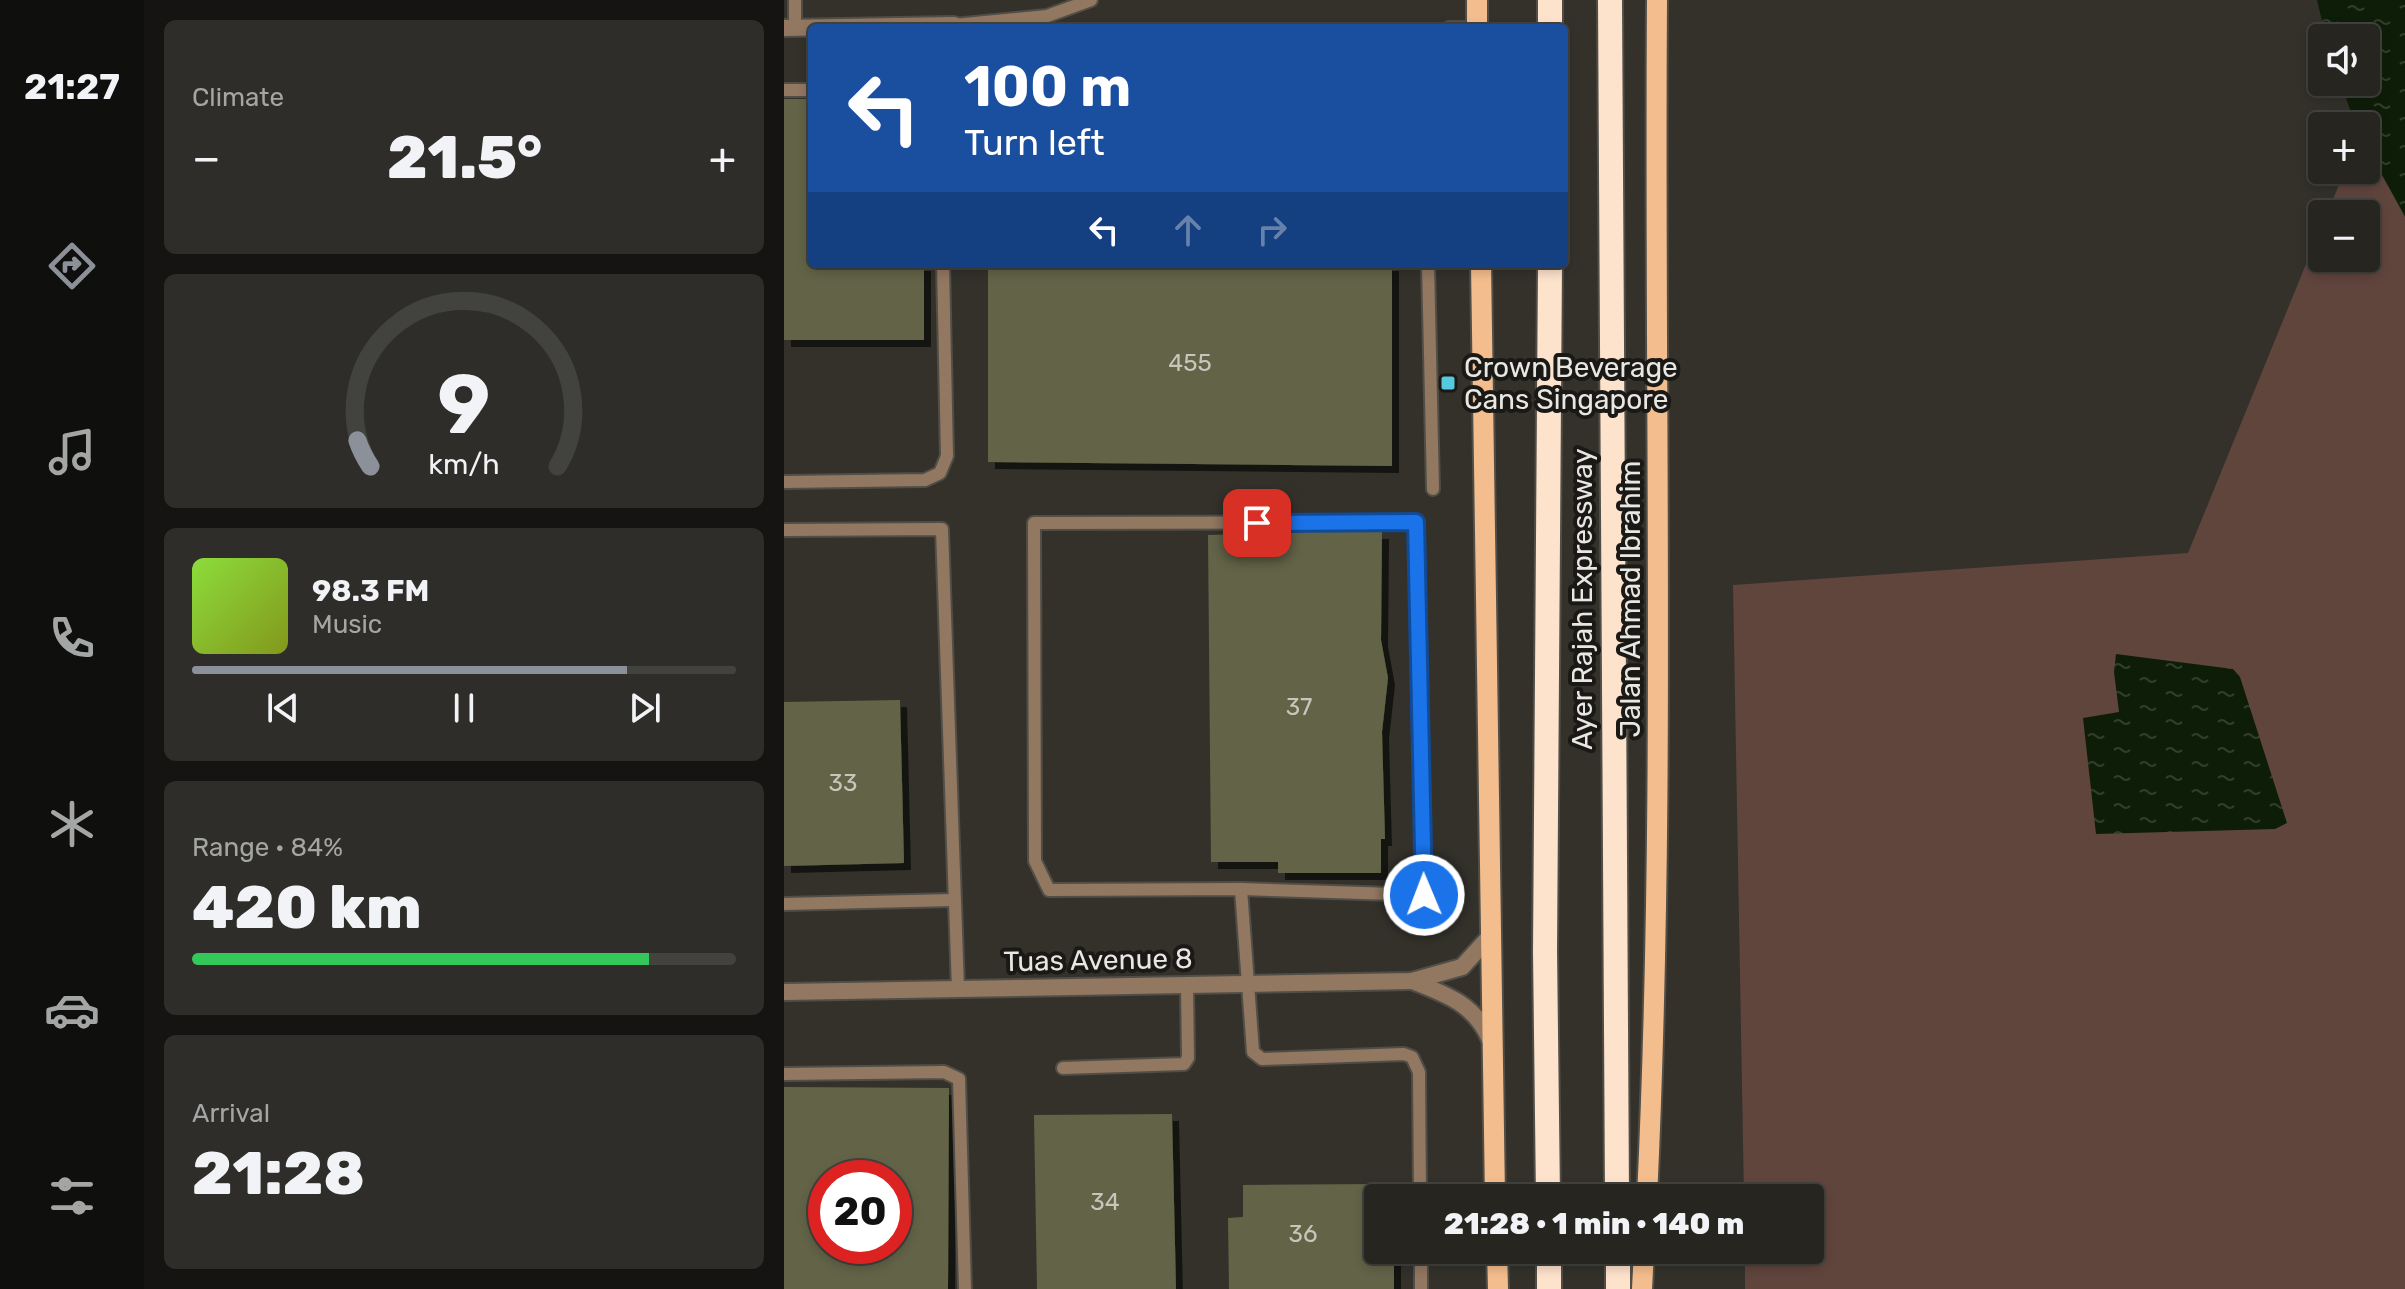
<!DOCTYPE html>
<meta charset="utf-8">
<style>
:root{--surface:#262520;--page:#2e2d29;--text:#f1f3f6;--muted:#a4a5a5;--line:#42423e;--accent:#8c9099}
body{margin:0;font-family:Rubik,sans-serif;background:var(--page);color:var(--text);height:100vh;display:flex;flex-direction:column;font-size:30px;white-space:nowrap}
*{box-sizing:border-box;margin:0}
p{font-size:26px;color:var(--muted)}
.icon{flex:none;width:44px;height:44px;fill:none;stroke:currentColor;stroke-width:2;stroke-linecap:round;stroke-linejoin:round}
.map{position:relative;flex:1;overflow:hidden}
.details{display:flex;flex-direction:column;gap:20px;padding:20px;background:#151412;width:640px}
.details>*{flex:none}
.guide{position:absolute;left:24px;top:24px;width:760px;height:244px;border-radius:8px;box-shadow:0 4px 12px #0003,0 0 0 2px var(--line);background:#1a4fa0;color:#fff;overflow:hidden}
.buttons{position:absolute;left:1524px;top:24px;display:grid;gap:16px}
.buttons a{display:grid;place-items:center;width:72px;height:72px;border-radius:8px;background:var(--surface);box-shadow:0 4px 12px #0003,0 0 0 2px var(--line);font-size:40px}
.speed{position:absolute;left:24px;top:1160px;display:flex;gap:16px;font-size:40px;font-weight:700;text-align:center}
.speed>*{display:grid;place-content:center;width:104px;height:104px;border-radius:50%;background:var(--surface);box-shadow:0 4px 12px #0003,0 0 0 2px var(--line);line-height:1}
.speed .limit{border:12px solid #d22;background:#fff;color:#111}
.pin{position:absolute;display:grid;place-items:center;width:68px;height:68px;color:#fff;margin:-34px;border-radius:16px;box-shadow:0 4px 12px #0006}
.me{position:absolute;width:88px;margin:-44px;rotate:359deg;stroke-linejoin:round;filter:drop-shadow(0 0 6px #0008)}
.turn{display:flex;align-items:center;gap:28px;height:168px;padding:0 24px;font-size:36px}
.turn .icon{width:104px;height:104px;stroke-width:2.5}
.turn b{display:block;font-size:56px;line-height:68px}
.lanes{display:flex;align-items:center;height:76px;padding:0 24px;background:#0003;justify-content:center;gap:40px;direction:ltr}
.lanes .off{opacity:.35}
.big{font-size:60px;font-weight:800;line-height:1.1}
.details .widget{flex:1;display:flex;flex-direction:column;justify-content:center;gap:12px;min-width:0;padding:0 28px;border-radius:12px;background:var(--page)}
.details .dial{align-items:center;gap:0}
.dial svg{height:208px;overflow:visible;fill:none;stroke:var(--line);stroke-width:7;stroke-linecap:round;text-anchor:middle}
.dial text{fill:var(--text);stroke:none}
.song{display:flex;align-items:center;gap:24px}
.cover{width:96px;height:96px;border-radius:12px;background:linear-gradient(135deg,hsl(90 70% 55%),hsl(70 70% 35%))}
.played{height:8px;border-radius:4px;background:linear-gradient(90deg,var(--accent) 80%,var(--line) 80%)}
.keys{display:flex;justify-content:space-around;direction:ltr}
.heat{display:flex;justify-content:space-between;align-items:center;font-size:44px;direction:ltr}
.charge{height:12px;border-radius:6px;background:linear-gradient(90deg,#34c759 84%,var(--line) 0)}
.trip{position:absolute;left:580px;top:1184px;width:460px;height:80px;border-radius:8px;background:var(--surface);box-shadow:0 4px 12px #0003,0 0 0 2px var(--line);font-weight:800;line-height:80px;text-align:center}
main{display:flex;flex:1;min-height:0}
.tab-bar{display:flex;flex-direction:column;width:144px;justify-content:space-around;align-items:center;background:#0f0f0d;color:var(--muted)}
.tab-bar .icon{width:56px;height:56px}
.tab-bar .current{color:var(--accent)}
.tab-bar b{font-size:36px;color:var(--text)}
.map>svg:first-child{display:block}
.grass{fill:#60453d}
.water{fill:url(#water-ripples)}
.building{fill:#626447;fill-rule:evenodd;filter:url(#shadow)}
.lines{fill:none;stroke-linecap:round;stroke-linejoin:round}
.service-casing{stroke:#504e47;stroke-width:16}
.minor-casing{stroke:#504e47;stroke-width:20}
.primary-casing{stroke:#504e47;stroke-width:24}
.motorway-casing{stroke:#504e47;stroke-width:28}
.service{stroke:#927761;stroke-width:12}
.minor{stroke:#927761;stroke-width:16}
.primary{stroke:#f4bd8d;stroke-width:20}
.motorway{stroke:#fde2cc;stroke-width:24}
.route-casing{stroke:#114b97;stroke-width:20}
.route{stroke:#1a73e8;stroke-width:14}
.poi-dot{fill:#55cadf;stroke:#1a1916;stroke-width:3}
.labels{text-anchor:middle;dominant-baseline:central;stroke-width:8;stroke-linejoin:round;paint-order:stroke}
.number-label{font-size:24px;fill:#c7c6bb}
.poi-label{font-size:28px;fill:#e9e7e2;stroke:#1a1916;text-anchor:start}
.street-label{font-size:28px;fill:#e9e7e2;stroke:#1a1916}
</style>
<main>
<nav class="tab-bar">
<b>21:27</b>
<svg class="icon current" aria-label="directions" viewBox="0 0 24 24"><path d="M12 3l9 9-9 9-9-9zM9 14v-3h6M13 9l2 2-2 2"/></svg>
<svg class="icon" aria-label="music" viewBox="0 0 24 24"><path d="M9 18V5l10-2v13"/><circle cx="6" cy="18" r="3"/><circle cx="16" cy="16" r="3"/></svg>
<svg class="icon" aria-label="phone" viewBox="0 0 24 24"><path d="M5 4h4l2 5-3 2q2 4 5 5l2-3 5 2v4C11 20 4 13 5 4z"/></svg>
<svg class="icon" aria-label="climate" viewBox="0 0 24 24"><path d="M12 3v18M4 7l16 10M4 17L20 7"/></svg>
<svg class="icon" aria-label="car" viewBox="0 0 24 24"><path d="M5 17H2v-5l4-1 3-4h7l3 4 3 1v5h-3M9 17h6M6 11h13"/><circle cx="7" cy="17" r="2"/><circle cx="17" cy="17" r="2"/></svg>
<svg class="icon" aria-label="filters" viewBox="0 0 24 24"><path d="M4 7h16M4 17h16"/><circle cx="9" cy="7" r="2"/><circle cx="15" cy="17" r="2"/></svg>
</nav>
<section class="details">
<div class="widget"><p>Climate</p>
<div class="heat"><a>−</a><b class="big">21.5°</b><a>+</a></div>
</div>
<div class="widget dial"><svg viewBox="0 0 100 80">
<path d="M14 69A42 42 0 1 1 86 69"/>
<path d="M14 69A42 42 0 0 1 9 59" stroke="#8c9099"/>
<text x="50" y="56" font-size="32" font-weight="700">9</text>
<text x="50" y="72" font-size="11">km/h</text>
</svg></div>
<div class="widget">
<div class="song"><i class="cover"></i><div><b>98.3 FM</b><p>Music</p></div></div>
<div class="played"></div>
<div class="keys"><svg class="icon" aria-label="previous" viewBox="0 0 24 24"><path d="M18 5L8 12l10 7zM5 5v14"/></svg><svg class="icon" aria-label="pause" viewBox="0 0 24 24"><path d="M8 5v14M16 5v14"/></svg><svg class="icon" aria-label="next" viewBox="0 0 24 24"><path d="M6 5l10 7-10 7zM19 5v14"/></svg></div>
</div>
<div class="widget"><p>Range · 84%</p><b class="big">420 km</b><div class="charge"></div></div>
<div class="widget"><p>Arrival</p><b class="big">21:28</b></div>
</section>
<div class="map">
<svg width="1621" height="1289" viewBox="0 0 1621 1289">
<defs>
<pattern id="water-ripples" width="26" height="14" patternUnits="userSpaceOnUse" patternTransform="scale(2)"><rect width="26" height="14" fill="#0e1d08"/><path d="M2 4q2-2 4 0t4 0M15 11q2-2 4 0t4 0" fill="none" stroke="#313e2c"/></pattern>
<filter id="shadow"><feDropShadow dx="7" dy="7" stdDeviation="0" flood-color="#0009"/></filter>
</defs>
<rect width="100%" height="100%" fill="#33312a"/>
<polygon class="grass" points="1582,146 1621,217 1621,1289 961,1289 961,1250 1026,1250 1026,1198 960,1198 949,585 1404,553 1538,225 1538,258 1582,258 1582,214 1543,214 1561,170 1582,170"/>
<g class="water">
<polygon points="1533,0 1621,0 1621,216 1582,146 1582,126 1572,126 1556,82 1582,82 1582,38 1542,38"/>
<polygon points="1332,654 1449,669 1456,677 1503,823 1491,829 1312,834 1299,718 1335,712 1330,672"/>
</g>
<g class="building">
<polygon points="0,99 28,99 28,264 140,264 140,340 0,340"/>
<polygon points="204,264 608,264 608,466 204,462"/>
<polygon points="525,532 598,532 597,640 604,678 598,732 601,839 597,839 597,873 494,873 494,862 427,862 424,535"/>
<polygon points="116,700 120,863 0,866 0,702"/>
<path d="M0,1087L165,1088L164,1289H0ZM42,1178H110V1246H42Z"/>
<polygon points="388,1114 392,1289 253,1289 250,1115"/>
<polygon points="594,1184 594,1250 610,1250 610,1289 445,1289 444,1218 459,1217 459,1185"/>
</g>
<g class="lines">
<g class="service-casing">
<g id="service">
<polyline points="11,0 11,28"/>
<polyline points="170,25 263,16 307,0"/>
<polyline points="665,28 693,28"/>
<polyline points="0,90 28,90"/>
<polyline points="644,264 649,489"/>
<polyline points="0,482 141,480 156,473 163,456 159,264"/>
<polygon points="632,522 640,895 457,889 265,890 251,861 250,523"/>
<polyline points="0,530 158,529 174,989"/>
<polyline points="457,889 469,1052 478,1059 620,1054 628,1057 635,1072 636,1198"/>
<polyline points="0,904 169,900"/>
<polyline points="279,1068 400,1064 404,1058 403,985"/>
<polyline points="0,1074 160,1072 175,1079 181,1289"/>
<polyline points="637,1250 637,1289"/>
</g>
</g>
<g class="minor-casing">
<g id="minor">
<polyline points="0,28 170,25"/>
<path d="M628,981C662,994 692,1005 706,1040"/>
<polyline points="0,992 628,981 678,967 709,933"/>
</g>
</g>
<g class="primary-casing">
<g id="primary">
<polyline points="693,0 693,28"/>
<polyline points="697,264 711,1198"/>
<path d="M863,1198C882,799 870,399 873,0"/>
<polyline points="713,1250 714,1289"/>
<polyline points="858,1289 860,1250"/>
</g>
</g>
<g class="motorway-casing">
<g id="motorway">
<polyline points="766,0 766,28"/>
<polyline points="826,0 833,1198"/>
<polyline points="764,1198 761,951 766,264"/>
<polyline points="765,1250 765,1289"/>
<polyline points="834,1250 834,1289"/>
</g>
</g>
<use href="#service" class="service"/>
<use href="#minor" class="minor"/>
<use href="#primary" class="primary"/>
<use href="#motorway" class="motorway"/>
</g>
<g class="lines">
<g class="route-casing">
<polyline id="route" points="473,523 632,522 640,895"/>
</g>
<use href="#route" class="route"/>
</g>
<rect class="poi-dot" x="656" y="375" width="16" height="16" rx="4"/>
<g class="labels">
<g class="number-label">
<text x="406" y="363">455</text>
<text x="515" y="707">37</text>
<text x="59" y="783">33</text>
<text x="321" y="1202">34</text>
<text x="519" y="1234">36</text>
</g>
<g class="poi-label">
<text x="680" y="367">Crown Beverage<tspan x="680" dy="32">Cans Singapore</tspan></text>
</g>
<g class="street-label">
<text transform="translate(798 599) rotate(-90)">Ayer Rajah Expressway</text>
<text transform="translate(846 599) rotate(-90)">Jalan Ahmad Ibrahim</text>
<text transform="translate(314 960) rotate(-1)">Tuas Avenue 8</text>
</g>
</g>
</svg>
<div class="buttons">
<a><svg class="icon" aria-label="sound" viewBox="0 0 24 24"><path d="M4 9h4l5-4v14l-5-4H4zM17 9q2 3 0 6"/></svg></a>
<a>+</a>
<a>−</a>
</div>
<div class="speed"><div class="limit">20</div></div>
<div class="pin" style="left:473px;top:523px;background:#d93025"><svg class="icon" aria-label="arrive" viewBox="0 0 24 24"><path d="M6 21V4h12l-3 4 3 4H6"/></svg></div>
<svg class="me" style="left:640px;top:895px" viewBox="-20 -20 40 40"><circle r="17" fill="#1a73e8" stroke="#fff" stroke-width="3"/><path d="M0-11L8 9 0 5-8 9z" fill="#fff"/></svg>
<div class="trip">21:28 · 1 min · 140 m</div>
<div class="guide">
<div class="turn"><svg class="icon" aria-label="left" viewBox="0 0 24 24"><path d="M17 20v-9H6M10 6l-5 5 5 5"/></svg><div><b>100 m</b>Turn left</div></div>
<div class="lanes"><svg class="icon" aria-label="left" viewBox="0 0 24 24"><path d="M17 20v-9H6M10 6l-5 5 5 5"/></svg><svg class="icon off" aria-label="ahead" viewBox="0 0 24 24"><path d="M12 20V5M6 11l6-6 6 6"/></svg><svg class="icon off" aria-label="right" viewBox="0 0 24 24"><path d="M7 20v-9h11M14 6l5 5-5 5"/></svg></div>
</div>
</div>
</main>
